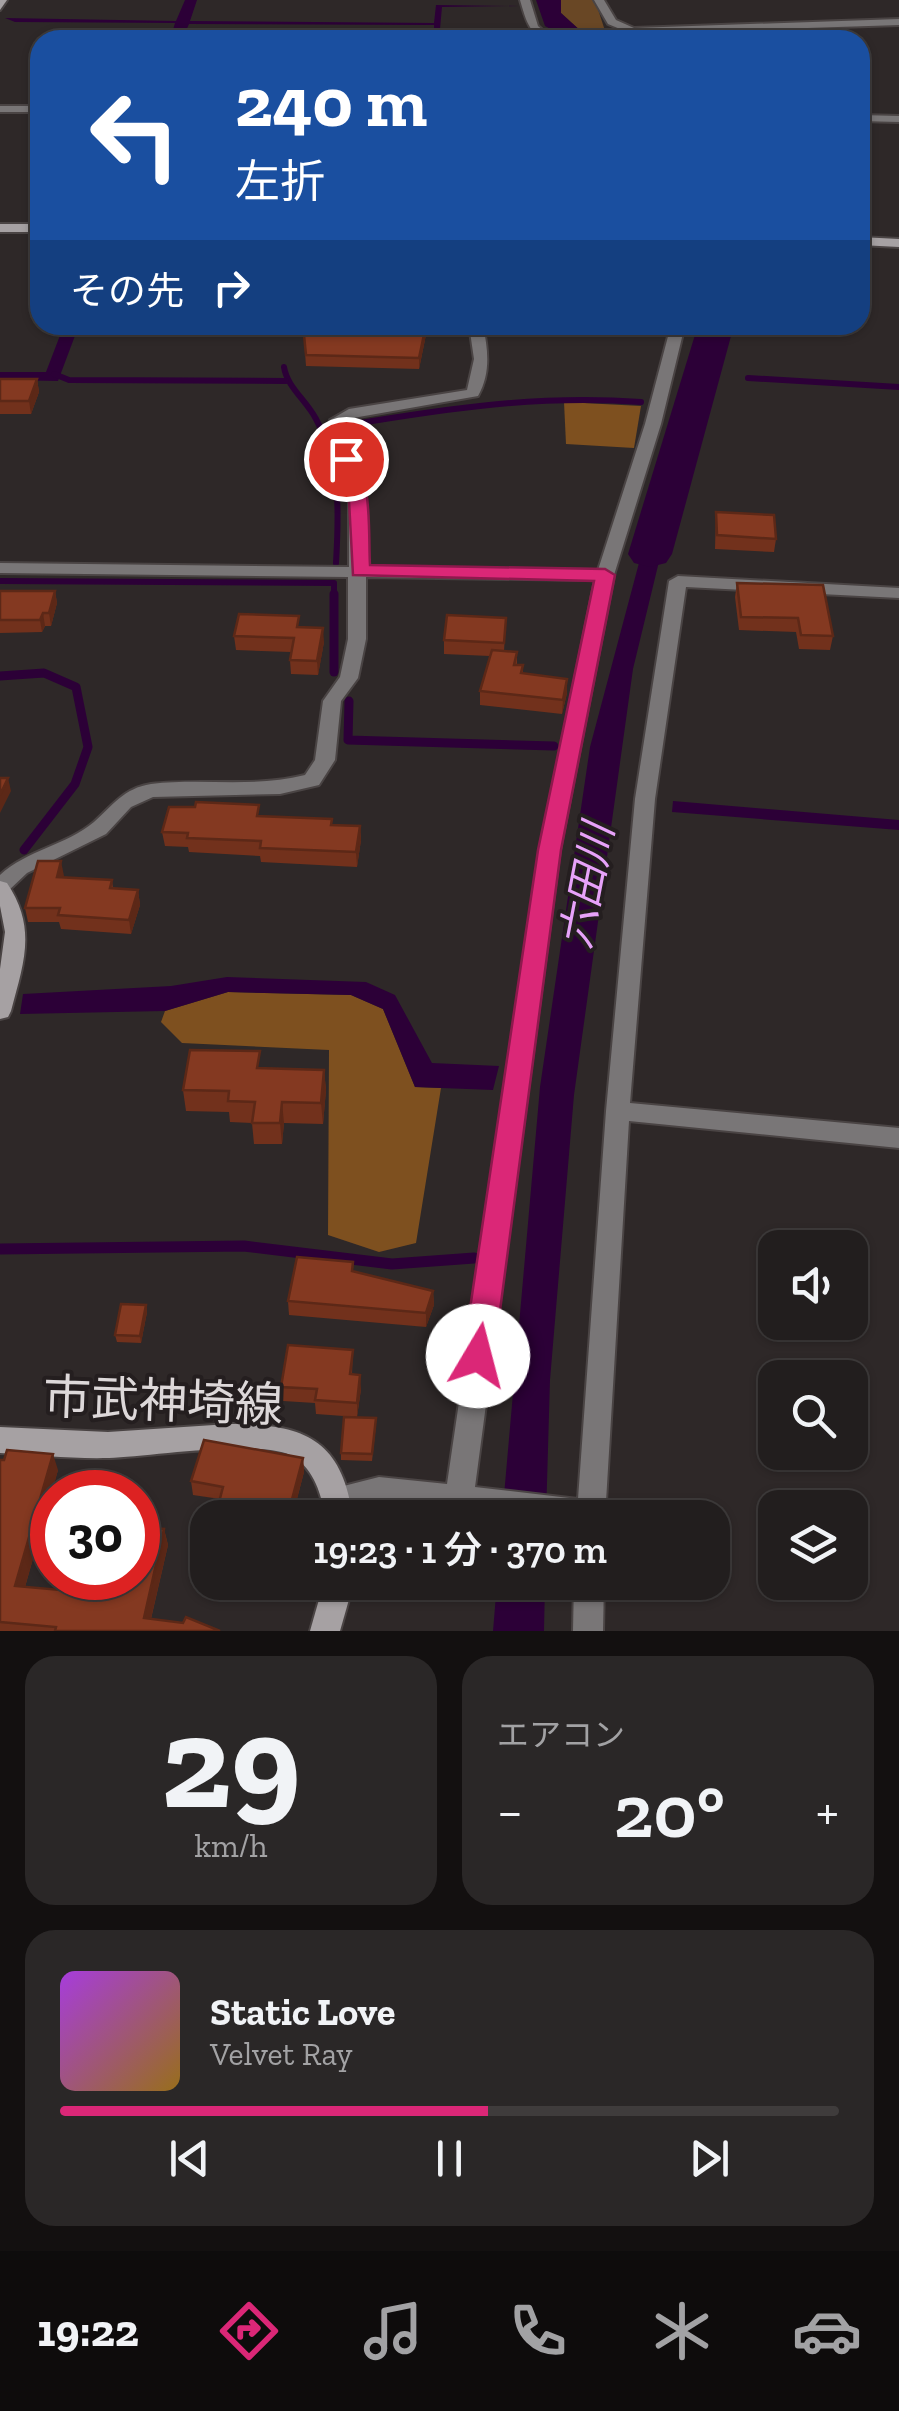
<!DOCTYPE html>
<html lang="ja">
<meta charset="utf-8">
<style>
:root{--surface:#221e1e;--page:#2a2727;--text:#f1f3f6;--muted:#a2a2a4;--line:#3f3c3c;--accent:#db2777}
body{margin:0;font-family:"Zilla Slab","Noto Sans JP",serif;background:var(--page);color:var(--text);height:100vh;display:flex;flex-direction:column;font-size:38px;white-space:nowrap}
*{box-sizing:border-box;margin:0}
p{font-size:32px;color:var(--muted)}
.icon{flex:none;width:55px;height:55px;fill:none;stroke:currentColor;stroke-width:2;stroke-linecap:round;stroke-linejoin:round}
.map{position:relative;height:1631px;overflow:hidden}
.panel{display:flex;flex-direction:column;gap:25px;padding:25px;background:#131010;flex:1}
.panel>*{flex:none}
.guide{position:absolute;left:30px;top:30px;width:840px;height:305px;border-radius:30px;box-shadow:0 2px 8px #0004,0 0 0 2px var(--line);background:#1a4fa0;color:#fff;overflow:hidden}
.fabs{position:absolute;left:758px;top:1230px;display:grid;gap:20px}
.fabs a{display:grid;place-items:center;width:110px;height:110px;border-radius:20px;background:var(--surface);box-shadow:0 2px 8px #0004,0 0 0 2px var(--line);font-size:50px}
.speed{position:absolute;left:30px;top:1470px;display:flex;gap:20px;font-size:50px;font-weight:700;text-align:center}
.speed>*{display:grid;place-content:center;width:130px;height:130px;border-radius:50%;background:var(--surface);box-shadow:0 2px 8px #0004,0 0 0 2px var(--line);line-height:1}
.speed .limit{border:15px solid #d22;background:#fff;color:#111}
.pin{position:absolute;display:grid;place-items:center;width:85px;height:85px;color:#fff;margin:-42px;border:5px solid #fff;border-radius:50%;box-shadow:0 2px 10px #0007}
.me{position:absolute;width:110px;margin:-55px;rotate:8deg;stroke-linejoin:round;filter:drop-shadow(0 0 8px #0008)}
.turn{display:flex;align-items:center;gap:35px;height:210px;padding:0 40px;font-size:45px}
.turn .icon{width:130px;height:130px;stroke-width:2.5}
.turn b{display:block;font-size:70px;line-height:85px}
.then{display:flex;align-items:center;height:95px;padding:0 40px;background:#0003;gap:20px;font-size:38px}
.big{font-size:75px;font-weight:600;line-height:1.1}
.panel .card{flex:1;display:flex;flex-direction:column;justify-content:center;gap:15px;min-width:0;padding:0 35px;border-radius:30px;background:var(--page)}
.panel .dial{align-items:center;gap:0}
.dial b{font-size:130px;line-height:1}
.song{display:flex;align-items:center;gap:30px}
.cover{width:120px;height:120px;border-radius:15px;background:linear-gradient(135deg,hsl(280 70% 55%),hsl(40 70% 35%))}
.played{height:10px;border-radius:5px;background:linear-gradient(90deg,var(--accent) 55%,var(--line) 55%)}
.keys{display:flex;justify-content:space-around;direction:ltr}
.heat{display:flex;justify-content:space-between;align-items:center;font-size:55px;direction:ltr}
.panel .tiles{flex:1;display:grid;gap:25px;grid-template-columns:1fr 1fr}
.card:last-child{grid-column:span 2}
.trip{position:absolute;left:190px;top:1500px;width:540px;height:100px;border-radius:30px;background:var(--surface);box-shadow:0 2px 8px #0004,0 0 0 2px var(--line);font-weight:600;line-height:100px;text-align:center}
.tab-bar{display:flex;height:160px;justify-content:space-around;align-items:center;background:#0e0c0c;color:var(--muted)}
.tab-bar .icon{width:70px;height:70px}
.tab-bar .active{color:var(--accent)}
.tab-bar b{font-size:45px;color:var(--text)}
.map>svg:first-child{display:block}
.green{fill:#694725}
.forest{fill:#7e501f}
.water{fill:#2c0037}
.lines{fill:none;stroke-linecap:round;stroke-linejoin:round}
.stream-far2{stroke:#2c0037;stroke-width:6}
.stream-far1{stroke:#2c0037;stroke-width:9}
.stream{stroke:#2c0037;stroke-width:11}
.river{fill:#2c0037;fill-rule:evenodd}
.street-casing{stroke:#4a4444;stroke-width:4}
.secondary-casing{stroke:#4a4444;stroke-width:4}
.street{fill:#797677;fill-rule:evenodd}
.secondary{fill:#a6a1a3;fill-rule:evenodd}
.wall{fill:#72311c}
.shaded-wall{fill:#5c2817}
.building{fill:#843921;stroke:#5c2817;stroke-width:2.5}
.route{fill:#db2777;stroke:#8e194d;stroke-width:2.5}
.labels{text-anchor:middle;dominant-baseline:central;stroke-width:8;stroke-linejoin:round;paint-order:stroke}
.water-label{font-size:42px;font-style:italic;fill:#e7a2f9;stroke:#241e1f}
.near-street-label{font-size:48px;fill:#ddd8d9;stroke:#241e1f}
</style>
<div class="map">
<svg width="899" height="1631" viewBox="0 0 899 1631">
<rect width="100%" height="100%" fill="#2e2828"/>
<polygon class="green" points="561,0 595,0 608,40 583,33 561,13"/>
<g class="forest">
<polygon points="564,402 641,406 634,448 566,444"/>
<polygon points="228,992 351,995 383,1009 415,1087 441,1088 416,1243 379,1252 328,1235 329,1050 182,1043 161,1022 165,1011"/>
</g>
<g class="water">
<polygon points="185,0 197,0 190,21 434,23 436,5 519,6 442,7 439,40 434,40 434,25 189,24 182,40 170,40 175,23 15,22 5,18 176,21"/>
<polygon points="536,0 561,0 561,13 583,33 601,40 571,40 545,26"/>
<polygon points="64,325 79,325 58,381 0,380 0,372 46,372"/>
<polygon points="678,483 633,669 574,1095 550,1380 546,1517 502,1518 540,1087 590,747 660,484"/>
<polygon points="673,801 899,820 899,830 672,812"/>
<polygon points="227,977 366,982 395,995 432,1063 499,1066 493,1090 415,1087 383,1009 351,995 228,992 165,1011 20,1014 23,994 171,986"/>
<polygon points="497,1583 545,1583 544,1631 493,1631"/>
</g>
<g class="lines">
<g class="stream-far2">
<path d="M284,367C287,387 306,400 316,419C341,466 339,511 336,563"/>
<polyline points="54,374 69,380 286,381"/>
<polyline points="748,378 899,387"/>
<path d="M348,425C450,408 537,395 641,402"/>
<polyline points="0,581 334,583 334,596"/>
</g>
<g class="stream-far1">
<polyline points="334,594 334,672"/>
<polyline points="0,676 44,673 76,687 88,747 75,784 24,850"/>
<polyline points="349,701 348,740 554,746"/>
</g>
<polyline class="stream" points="0,1249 244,1246 392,1264 474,1258"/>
<polygon class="river" points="698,325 734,325 672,554 666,563 650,567 634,563 628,554"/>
<g class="street-casing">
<g id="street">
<path d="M520,0H530L538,26L554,40C530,40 526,20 520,0Z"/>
<polygon points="594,0 604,0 616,20 634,28 899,19 899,25 632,34 608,24"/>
<rect x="0" y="106" width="40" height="6"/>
<polygon points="860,115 899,116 899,122 860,121"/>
<path d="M469,325H483C488,350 491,373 478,396L353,418L345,422L344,435L365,482V567L598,570L645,424L671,325H685L661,424L614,575L560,850L475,1487L578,1499L606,1111L635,799L669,581L678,576L899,588V598L686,587L655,799L630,1103L899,1128V1148L629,1121L605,1518H502L379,1503L338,1514L328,1510L324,1500L328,1490L379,1477L447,1484L540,850L595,580L366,577V639L358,678L341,701L335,760L319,785L280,794L153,797L131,807L106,834L27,873L7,892L0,894V875C27,850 67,845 94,822C112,806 124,788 151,784C202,778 254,788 305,775L315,760L323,701L340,677L348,639V577L0,573V563L349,567V482L328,435L330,420L349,409L467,390L474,359Z"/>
<polygon points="574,1582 604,1582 603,1631 573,1631"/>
</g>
</g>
<g class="secondary-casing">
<g id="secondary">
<polygon points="0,0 7,0 0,10"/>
<rect x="0" y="224" width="40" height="8"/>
<polygon points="860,237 899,239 899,247 860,245"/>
<path d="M0,881L7,883C37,928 24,962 11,1011L8,1017L0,1019V969L5,932L0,906Z"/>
<path d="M229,1424C302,1424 342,1437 353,1518H325C322,1495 314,1470 294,1457C264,1438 148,1457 109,1458C72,1459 36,1455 0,1453V1427L108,1432Z"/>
<polygon points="324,1582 354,1582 340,1631 310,1631"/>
</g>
</g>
<use href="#street" class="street"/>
<use href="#secondary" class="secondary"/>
</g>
<g class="wall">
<polygon points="303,325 428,325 419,369 306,366"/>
<polygon points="0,379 37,379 39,392 31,414 0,414"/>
<polygon points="716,512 776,539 774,552 715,549"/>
<polygon points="737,583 833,636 830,650 799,649 796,632 739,630 735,597"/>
<polygon points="0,591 55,591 57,603 51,626 45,626 42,632 0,633"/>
<polygon points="506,618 504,651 517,652 517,665 523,665 523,674 567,679 567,693 562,714 480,705 480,691 490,656 444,654 444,640"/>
<polygon points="300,627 324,642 318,675 291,674 290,660 291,652 236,650 234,636"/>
<polygon points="261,816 332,825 360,826 361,840 357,867 261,862 260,856 189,852 188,847 165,846 162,832"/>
<polygon points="64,876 63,877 112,880 113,888 138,890 140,905 131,934 61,929 59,922 28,922 25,908"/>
<polygon points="324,1070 326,1090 323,1124 284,1123 282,1144 254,1144 252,1123 230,1122 229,1112 186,1111 183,1090"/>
<polygon points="354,1271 433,1291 434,1305 426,1327 289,1315 288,1301"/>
<polygon points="146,1305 147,1312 141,1343 117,1342 115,1335"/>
<polygon points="353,1350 352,1374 361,1389 357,1417 316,1414 315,1403 283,1401 281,1387"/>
<polygon points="376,1425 372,1461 341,1460 341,1453"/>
<polygon points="303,1458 304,1472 292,1518 220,1518 218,1506 220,1499 193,1495 191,1481"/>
<polygon points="0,1460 58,1470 25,1587 60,1590 164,1529 168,1545 151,1619 220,1631 0,1631"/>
</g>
<g class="shaded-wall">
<polygon points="426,325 428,325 419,369 419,358"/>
<polygon points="37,379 39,392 31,414 29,401"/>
<polygon points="55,591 57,603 51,626 49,613"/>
<polygon points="43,613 45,626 42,632 40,620"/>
<polygon points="323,628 324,642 318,675 317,661"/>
<polygon points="567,679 567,693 562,714 563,700"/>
<polygon points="8,778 11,791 0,813 0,795"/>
<polygon points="360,826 361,840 357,867 356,852"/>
<polygon points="61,861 64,876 60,891 57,877"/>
<polygon points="138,890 140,905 131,934 129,920"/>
<polygon points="324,1070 326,1090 323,1124 321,1103"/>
<polygon points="282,1102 284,1123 282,1144 280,1123"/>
<polygon points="433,1291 434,1305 426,1327 426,1313"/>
<polygon points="146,1305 147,1312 141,1343 140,1336"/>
<polygon points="360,1375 361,1389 357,1417 357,1403"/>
<polygon points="53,1454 58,1470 21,1601 15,1586"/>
<polygon points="303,1458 304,1472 292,1518 287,1518"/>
<polygon points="164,1529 168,1545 148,1631 144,1618"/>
</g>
<g class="building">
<polygon points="303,325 426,325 419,358 306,355"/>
<polygon points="0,379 37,379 29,401 0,401"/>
<polygon points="716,512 774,515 776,539 717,535"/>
<polygon points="737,583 823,585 833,636 801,635 798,618 741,617"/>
<polygon points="0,591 55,591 49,613 43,613 40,620 0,620"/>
<polygon points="239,614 299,616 297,627 323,628 317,661 290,660 294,638 234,636"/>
<polygon points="447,615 506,618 504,643 444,640"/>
<polygon points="492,650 517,652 514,665 523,665 521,673 567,679 563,700 480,691"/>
<polygon points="0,778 8,778 0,795"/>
<polygon points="196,802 259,805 257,816 332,819 331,825 360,826 356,852 260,848 261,841 187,838 188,833 162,832 169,807 195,807"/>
<polygon points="38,861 61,861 57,877 112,880 110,888 138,890 129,920 58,915 60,908 25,908"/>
<polygon points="190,1050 260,1051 257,1068 324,1070 321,1103 282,1102 280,1123 252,1123 255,1102 228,1101 229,1091 183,1090"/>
<polygon points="297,1257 353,1262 352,1271 433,1291 426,1313 288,1301"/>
<polygon points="121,1304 146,1305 140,1336 115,1335"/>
<polygon points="288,1345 353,1350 350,1374 360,1375 357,1403 315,1400 317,1389 281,1387"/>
<polygon points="344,1417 376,1418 372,1454 341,1453"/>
<polygon points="204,1440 303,1458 287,1518 218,1506 223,1487 191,1481"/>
<polygon points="7,1450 53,1454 15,1586 60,1590 63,1578 138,1578 138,1527 164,1529 144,1618 183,1623 186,1617 220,1631 55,1631 56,1627 0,1622 0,1460 4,1460"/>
</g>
<path class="route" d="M346,453C374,466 368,538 370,565L605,569L615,575L561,850L494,1356L489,1366L478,1370L468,1366L463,1356L538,850L594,581L353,575L348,482L338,459Z"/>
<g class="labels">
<g class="water-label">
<text transform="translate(587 886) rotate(-79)">六田川</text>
</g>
<g class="near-street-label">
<text transform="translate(163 1401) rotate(2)">市武神埼線</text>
</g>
</g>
</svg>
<div class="fabs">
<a><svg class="icon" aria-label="sound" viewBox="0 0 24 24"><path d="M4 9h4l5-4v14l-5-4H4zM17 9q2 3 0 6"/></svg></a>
<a><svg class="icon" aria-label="search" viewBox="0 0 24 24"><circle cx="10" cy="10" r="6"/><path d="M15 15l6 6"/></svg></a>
<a><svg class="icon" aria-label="layers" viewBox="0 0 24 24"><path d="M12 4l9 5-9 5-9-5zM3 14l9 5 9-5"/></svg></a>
</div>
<div class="speed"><div class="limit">30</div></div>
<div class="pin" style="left:346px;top:459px;background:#d93025"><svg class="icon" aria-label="arrive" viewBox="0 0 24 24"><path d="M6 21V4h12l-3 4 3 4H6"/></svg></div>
<svg class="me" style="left:478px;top:1356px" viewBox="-20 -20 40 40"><circle r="19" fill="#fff"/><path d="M0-13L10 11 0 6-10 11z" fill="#db2777"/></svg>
<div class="trip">19:23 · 1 分 · 370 m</div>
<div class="guide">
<div class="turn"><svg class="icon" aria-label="left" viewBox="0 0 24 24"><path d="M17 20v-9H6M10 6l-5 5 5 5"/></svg><div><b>240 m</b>左折</div></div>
<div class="then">その先<svg class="icon" aria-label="right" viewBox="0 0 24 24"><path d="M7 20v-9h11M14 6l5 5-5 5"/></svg></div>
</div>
</div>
<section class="panel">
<div class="tiles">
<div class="card dial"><b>29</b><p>km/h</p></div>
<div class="card"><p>エアコン</p>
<div class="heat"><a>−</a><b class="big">20°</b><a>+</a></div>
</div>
<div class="card">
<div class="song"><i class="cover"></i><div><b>Static Love</b><p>Velvet Ray</p></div></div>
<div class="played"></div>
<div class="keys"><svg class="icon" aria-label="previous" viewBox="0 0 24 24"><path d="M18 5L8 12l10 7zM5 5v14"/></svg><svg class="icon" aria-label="pause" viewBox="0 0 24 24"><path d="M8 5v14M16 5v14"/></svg><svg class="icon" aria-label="next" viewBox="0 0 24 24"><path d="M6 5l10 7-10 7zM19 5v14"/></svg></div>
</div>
</div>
</section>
<nav class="tab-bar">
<b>19:22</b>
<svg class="icon active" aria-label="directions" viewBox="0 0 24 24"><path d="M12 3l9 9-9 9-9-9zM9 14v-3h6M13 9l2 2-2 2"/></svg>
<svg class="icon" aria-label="music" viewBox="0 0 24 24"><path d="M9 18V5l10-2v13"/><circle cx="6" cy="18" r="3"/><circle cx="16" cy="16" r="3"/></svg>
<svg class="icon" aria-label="phone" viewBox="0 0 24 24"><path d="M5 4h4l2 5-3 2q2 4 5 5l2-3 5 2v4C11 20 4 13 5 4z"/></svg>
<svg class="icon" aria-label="climate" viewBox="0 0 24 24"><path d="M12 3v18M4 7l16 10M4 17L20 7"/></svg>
<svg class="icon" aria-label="car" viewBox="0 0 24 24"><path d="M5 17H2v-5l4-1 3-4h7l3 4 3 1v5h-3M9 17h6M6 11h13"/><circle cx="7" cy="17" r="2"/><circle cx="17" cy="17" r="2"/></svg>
</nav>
